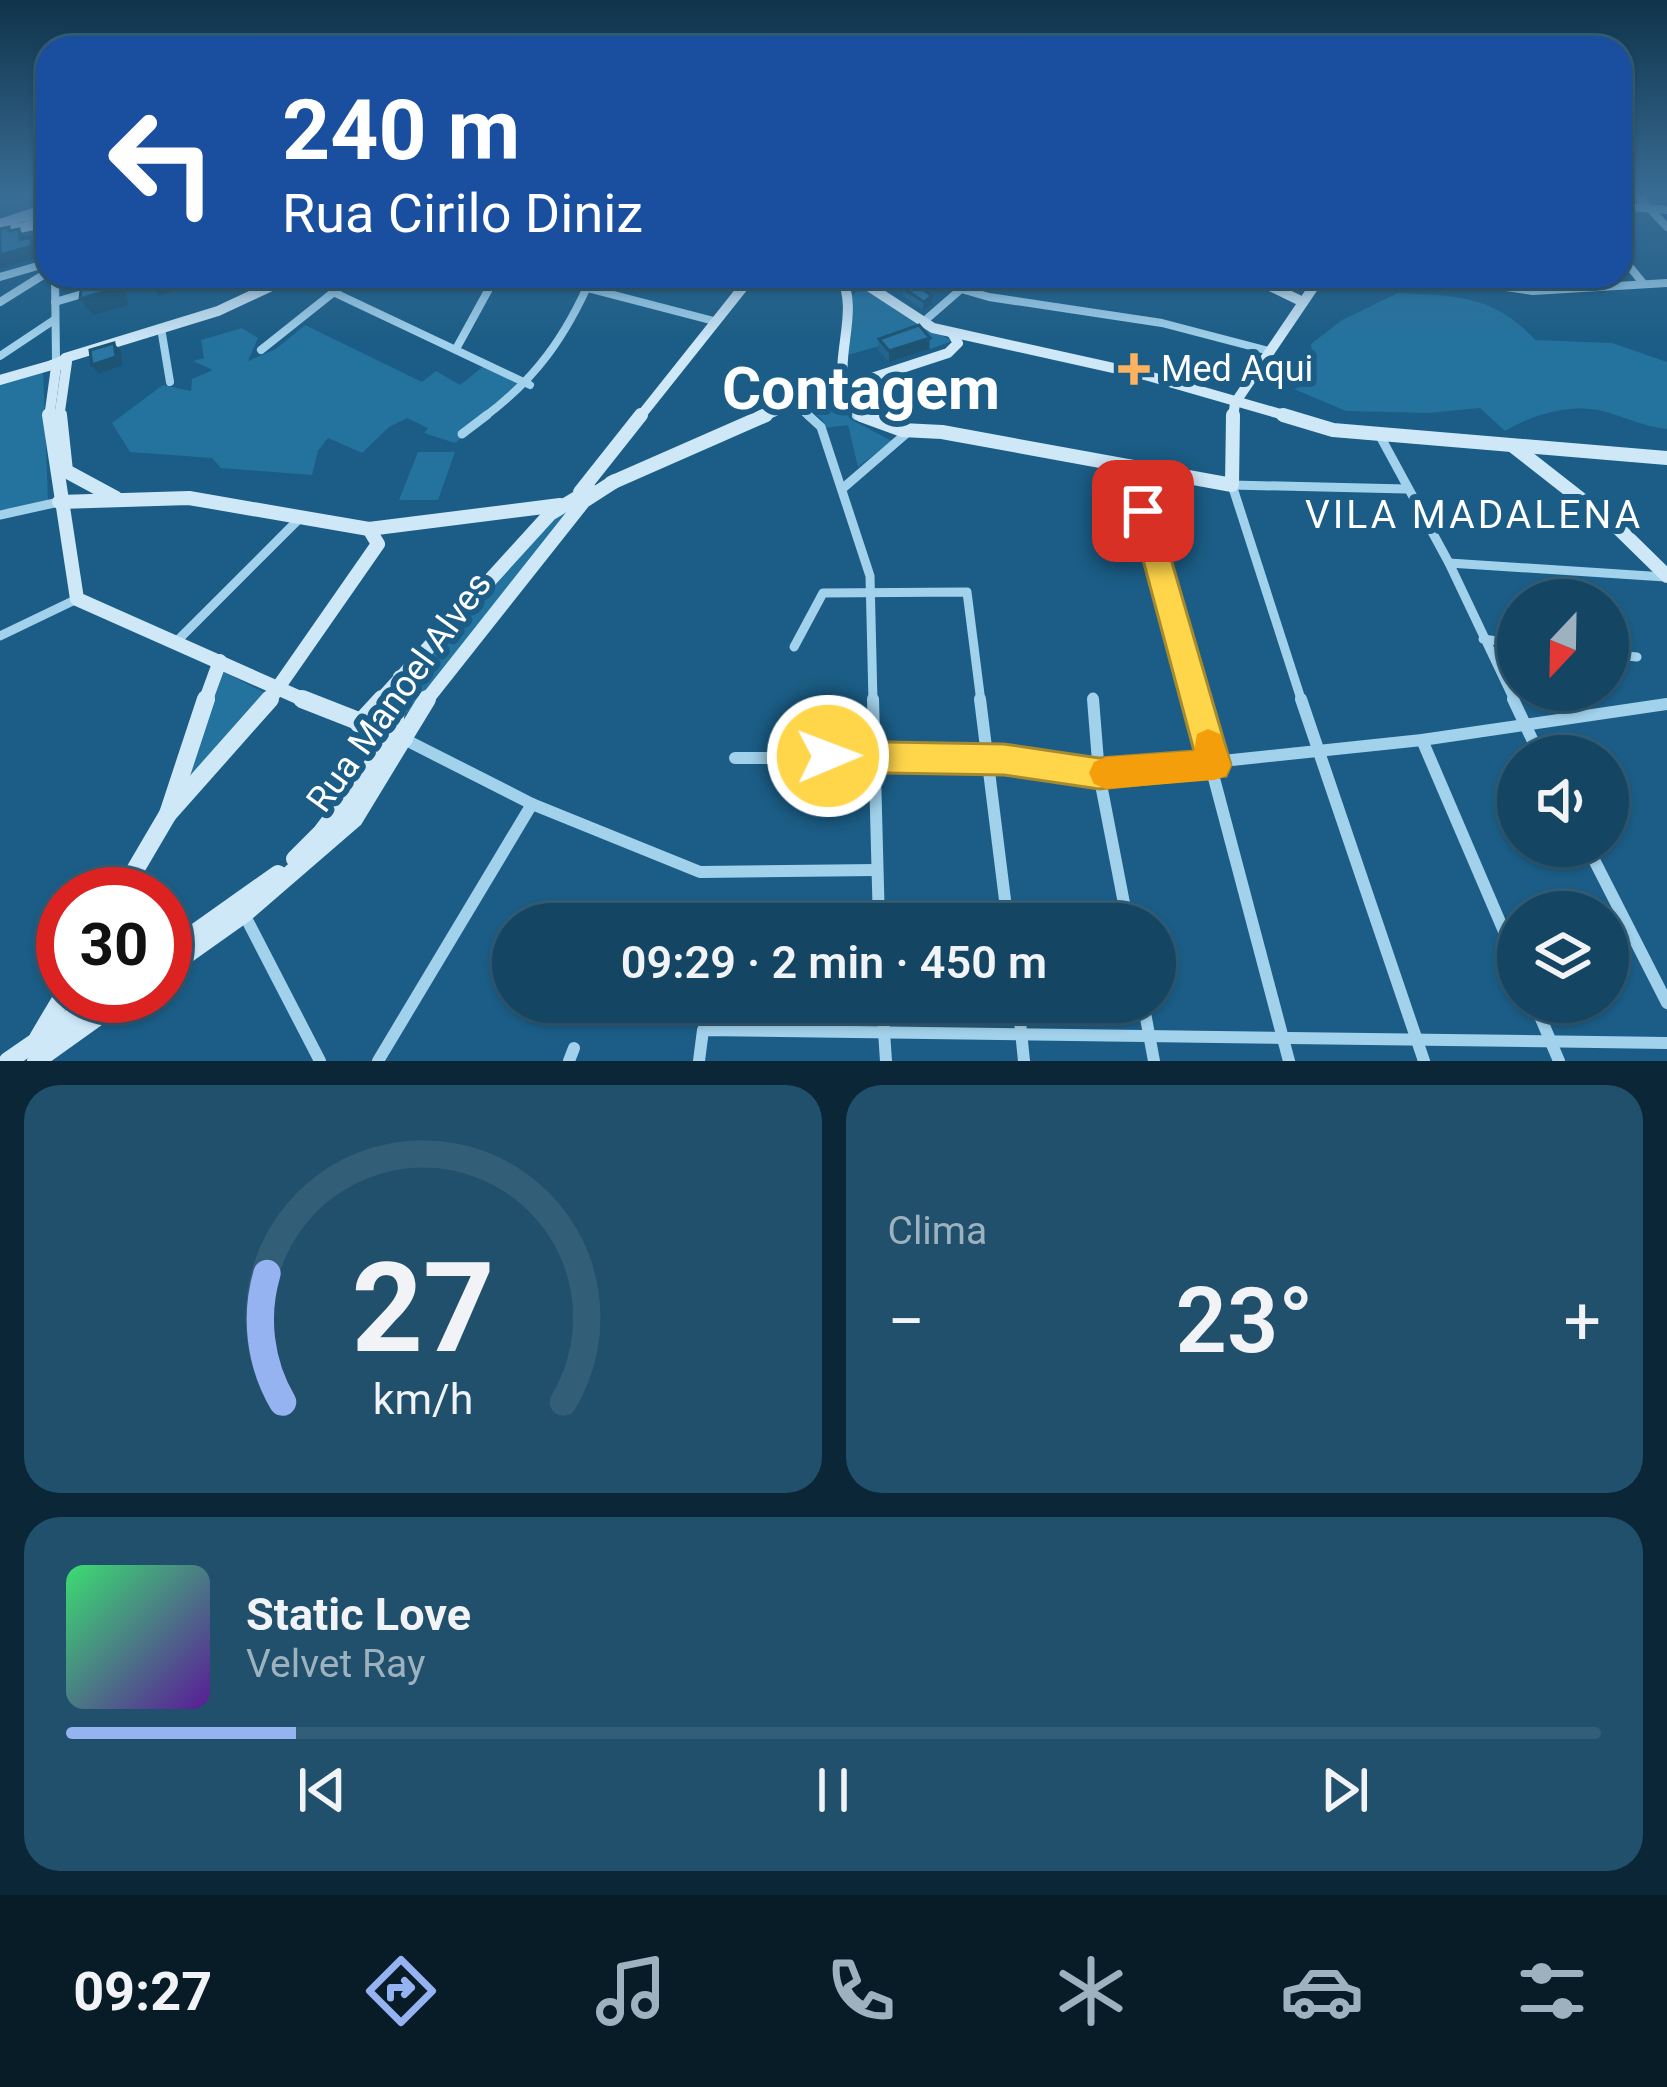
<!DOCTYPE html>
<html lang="pt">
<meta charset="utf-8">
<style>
:root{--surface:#144664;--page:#21506d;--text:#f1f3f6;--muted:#9db1bf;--line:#335e78;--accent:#95b2f1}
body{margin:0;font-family:Roboto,sans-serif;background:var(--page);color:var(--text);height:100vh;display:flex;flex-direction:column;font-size:45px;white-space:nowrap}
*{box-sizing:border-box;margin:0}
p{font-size:39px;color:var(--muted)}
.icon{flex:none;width:66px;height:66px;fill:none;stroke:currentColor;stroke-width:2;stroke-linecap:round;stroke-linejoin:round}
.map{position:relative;height:1061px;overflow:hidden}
.details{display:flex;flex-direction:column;gap:24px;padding:24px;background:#0b2637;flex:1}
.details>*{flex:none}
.top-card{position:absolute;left:36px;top:36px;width:1596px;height:252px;border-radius:36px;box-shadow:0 3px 9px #0004,0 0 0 3px var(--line);background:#1a4fa0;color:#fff;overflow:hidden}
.needle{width:78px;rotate:202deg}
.buttons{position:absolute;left:1497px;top:579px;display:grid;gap:24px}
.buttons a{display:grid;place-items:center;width:132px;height:132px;border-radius:50%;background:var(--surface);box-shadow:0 3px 9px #0004,0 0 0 3px var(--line);font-size:60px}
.speed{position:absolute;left:36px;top:867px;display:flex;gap:24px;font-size:60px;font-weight:700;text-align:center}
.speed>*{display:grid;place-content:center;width:156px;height:156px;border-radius:50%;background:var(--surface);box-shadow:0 3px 9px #0004,0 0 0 3px var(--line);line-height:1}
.speed .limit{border:18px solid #d22;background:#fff;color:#111}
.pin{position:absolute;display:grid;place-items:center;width:102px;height:102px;color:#fff;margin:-51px;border-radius:24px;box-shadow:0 6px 18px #0006}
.me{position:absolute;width:132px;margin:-66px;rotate:89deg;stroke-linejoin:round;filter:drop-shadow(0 0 9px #0008)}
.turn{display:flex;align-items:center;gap:42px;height:252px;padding:0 48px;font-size:54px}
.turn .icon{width:156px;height:156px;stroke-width:2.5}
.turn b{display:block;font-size:84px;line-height:102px}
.big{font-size:90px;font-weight:600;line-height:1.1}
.details .tile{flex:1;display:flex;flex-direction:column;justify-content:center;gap:18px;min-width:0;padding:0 42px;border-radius:36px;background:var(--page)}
.details .dial{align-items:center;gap:0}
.dial svg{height:312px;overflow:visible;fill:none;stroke:var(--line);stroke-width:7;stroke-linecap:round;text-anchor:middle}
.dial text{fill:var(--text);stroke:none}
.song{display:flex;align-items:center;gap:36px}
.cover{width:144px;height:144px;border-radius:18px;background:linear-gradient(135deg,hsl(140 70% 55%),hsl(270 70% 35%))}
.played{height:12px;border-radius:6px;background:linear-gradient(90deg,var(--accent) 15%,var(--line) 15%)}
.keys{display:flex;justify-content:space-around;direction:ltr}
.heat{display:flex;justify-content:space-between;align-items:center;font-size:66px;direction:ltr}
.details .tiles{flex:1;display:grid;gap:24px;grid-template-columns:1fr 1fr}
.tile:last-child{grid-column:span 2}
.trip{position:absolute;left:492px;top:903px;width:684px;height:120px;border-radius:60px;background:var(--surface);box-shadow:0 3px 9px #0004,0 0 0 3px var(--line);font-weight:600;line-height:120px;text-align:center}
.dock{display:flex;height:192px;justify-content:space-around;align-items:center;background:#081c28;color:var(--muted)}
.dock .icon{width:84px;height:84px}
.dock .current{color:var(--accent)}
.dock b{font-size:54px;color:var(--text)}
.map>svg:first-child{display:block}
.green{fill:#24729e}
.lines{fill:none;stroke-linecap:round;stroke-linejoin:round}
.stream{stroke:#95ceed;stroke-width:3}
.street-far2{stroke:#a2d1eb;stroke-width:8}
.street-far1{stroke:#a2d1eb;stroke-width:9}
.street{stroke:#a2d1eb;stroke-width:12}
.secondary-far2{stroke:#cee8f8;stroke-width:10}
.secondary-far1{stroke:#cee8f8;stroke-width:14}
.secondary{stroke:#cee8f8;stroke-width:18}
.wall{fill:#24658d}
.shaded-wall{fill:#1d5373}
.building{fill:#2a76a4;stroke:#1d5373;stroke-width:3}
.route{fill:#ffd54a;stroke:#a68a30;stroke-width:3}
.slow{fill:#f59e0b}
.poi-dot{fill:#fdb25f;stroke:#1b5d86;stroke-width:4.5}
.labels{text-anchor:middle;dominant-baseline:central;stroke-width:12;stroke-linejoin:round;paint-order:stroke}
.poi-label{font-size:36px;fill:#fff;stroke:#1b5d86;text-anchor:start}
.street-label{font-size:36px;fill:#fff;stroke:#1b5d86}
.neighbourhood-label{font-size:39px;letter-spacing:3px;fill:#fff;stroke:#1b5d86}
.town-label{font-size:60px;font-weight:bold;fill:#fff;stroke:#1b5d86}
</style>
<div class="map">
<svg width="1667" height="1061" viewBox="0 0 1667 1061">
<rect width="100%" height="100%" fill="#1b5d86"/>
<g class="green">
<polygon points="861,288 952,341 931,349 918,335 848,355 852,296"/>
<path d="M1398,293C1456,296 1495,295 1535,340L1612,343L1667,362V429C1638,426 1614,411 1590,409C1562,406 1528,417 1505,431L1480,408L1428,413L1346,411L1294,389L1315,381L1311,344L1342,320Z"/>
<polygon points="305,325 422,382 436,371 460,385 485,365 525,385 457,434 461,438 455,443 424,433 428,428 407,418 389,427 362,453 328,438 318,451 312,475 221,468 212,458 130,452 112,423 163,385 191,391 192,379 213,370 193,361 204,358 201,340 242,328 258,338 248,361 276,349"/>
<polygon points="43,371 48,500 0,511 0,383"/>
<polygon points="836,394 850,419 892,441 858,467 848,425 825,428 822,419 802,405"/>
<polygon points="418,452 455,452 438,500 399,500"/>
<polygon points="585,494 410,710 388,732 372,717 534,534"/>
<polygon points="222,671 267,694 185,781"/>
</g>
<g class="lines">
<polyline class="stream" points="26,221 48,216"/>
<g class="street-far2">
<polyline points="1636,194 1667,227"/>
<polyline points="1620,206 1667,210"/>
<polyline points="1620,255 1643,283"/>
<polyline points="55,276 56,360"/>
<polyline points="467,276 490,286"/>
<polyline points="916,276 989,297 1162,323 1269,351"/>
<polyline points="1431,276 1533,291 1667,283"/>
<polyline points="0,277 48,263"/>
<polyline points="111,285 140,276"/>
<polyline points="587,288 714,321"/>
<polyline points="333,292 530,385"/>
<polyline points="0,302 48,272"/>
<polyline points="55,302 89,292"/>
<polyline points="922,323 960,290"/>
<polyline points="161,328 170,382"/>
<polyline points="456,349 496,276"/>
<polyline points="261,350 354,276"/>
<polyline points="0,356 54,320"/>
<polyline points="796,405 811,418"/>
<polyline points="856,416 878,395 888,373"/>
<path d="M483,418C536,379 566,336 592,276"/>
</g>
<g class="street-far1">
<polyline points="808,415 821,427 870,576 873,702"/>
<polyline points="462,434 487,415"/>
<polyline points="1380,436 1449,563 1515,702"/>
<polyline points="1132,469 1194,702"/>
<polyline points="842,489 908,432"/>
<polyline points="0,515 59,502"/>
<polyline points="1449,563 1665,577"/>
<polyline points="0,636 77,599"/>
<polyline points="1483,639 1518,644"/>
<polyline points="177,641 299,519"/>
<polyline points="794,647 823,593 967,592 981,702"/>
<polyline points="1608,654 1637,657"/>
<polyline points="1093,697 1093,702"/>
<polyline points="1302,702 1232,485 1406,489"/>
</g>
<g class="street">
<polyline points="873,699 879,924"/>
<polyline points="980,699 1008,924"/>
<polyline points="1093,699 1099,774 1128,924"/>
<polyline points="1193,699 1289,1061"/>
<polyline points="1301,699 1424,1061"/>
<polyline points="1513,699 1540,756"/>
<polyline points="404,739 532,804 700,872 877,870"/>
<polyline points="1422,740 1518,964"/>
<polyline points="735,758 1003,759 1099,774 1422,740 1667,704"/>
<polyline points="1587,846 1667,1003"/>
<polyline points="244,914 320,1061"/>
<polyline points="882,1002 886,1061"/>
<polyline points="1018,1002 1024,1061"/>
<polyline points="1143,1002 1154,1061"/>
<polyline points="1534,1002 1559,1061"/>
<polyline points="378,1061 532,804"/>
<polyline points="569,1061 574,1048"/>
<polyline points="699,1061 703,1030 1667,1043"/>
</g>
<g class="secondary-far2">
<polyline points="0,224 48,208"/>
<polyline points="0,232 48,222"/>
<path d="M840,276C866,317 815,388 866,418"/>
<polyline points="853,276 933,328 1145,375 1294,418"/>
<polyline points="1264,276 1266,284 1303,302"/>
<polyline points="65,358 218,311 293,276"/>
<polygon points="67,359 56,367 52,365"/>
<polyline points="0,380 52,365"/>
<polyline points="838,389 948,353 958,343 952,333"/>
<polyline points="49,418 56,367"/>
<polyline points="59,418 67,362"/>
<polyline points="639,418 752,276"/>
<polyline points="759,418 843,382"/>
<polyline points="1233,418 1235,403 1321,276"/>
</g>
<g class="secondary-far1">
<polyline points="49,415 77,599 309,702"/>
<polyline points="60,415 66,471 116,498"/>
<polyline points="861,415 902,430 942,432 1232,485 1233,415"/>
<polyline points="1283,415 1333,430 1667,458"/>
<polyline points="1513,446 1619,529 1667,576"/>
<polyline points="611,483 766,415"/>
<polyline points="580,492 641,415"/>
<polyline points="59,502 189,498 369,529 560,505"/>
<polyline points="205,702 220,661"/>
<polyline points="268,702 378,544 369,529"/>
<polyline points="379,702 550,514 590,490"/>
<polyline points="397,702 400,677"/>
<polyline points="425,702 584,501 615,481"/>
</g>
<g class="secondary">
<polyline points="302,699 404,739"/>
<polyline points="359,724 382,699"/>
<polyline points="168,814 270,699"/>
<polyline points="295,859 322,832 393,738 397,699"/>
<polyline points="121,894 168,814 206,699"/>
<polyline points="165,954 278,874"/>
<polyline points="165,970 244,914 354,819 427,699"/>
<polyline points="38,1038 63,996"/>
<polyline points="8,1061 102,996"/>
<polyline points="36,1061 127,996"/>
</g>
</g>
<g class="wall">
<polygon points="903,288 932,296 932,304 923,310 903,296"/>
<polygon points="879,339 929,349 889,362 878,350"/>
</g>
<g class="shaded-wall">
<polygon points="19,229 28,240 31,237 40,248 41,257 0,268 0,255 20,240"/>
<polygon points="113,276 125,289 129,305 93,315 80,299"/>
<polygon points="165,276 169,276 172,292 159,296 153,288"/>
<polygon points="252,276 267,276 268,277 256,283"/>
<polygon points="932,296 932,304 923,310 924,302"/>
<polygon points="930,338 929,349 889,362 889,351"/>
<polygon points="114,343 121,351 122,365 99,374 92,365"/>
</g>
<g class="building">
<polygon points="9,227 9,231 19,229 20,240 31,237 32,246 0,255 0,229"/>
<polygon points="102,276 113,276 117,288 80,299 82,282"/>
<polygon points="150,276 165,276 167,284 153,288"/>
<polygon points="914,282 932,296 924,302 903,288"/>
<polygon points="919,325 930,338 889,351 879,339"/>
<polygon points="114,343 116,357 92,365 90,350"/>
</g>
<linearGradient id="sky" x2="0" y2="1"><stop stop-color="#0f334a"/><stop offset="0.57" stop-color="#396d95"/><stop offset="1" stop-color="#396d95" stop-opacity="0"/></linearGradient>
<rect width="1667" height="343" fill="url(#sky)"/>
<polygon class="route" points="1143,501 1157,511 1231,765 1226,776 1099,789 1004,775 828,772 817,767 812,756 817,745 828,741 1004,744 1099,758 1194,751 1130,511"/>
<polygon class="slow" points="1208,729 1220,734 1231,765 1226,776 1214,780 1106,789 1094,784 1089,773 1094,762 1106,757 1194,751 1197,734"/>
<path class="poi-dot" d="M1128 351h12v12h12v12h-12v12h-12v-12h-12v-12h12z"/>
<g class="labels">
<g class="poi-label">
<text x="1161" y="369">Med Aqui</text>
</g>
<g class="street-label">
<text transform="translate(399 692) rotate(-54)">Rua Manoel Alves</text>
</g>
<g class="neighbourhood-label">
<text x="1474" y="515">VILA MADALENA</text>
</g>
<g class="town-label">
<text x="861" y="388">Contagem</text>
</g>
</g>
</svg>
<div class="buttons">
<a><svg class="needle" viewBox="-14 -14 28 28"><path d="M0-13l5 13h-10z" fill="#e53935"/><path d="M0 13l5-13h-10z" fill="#9db1bf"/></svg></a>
<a><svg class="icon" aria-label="sound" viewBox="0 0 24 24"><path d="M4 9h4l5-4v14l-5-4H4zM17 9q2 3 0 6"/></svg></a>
<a><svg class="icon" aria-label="layers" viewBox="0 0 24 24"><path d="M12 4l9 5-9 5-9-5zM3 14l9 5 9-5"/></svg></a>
</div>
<div class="speed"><div class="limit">30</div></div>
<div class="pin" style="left:1143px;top:511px;background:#d93025"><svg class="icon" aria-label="arrive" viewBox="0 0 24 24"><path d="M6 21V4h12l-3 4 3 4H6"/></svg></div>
<svg class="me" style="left:828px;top:756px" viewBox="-20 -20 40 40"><circle r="17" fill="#ffd54a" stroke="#fff" stroke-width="3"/><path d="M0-11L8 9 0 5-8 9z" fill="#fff"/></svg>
<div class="trip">09:29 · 2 min · 450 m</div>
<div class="top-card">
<div class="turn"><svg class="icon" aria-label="left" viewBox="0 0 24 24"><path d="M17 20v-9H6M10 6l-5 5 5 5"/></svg><div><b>240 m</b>Rua Cirilo Diniz</div></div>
</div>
</div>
<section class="details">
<div class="tiles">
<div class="tile dial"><svg viewBox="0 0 100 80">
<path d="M14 69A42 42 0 1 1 86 69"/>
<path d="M14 69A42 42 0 0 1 10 36" stroke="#95b2f1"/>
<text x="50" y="56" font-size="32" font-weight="700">27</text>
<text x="50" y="72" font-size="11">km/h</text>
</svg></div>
<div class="tile"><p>Clima</p>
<div class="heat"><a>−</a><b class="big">23°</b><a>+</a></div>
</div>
<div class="tile">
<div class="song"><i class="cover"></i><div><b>Static Love</b><p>Velvet Ray</p></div></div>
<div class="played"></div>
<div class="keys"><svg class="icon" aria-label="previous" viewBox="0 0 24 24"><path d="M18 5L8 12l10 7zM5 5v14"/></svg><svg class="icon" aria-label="pause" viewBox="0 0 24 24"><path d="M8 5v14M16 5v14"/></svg><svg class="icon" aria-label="next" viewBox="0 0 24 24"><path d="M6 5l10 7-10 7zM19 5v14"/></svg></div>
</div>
</div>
</section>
<nav class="dock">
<b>09:27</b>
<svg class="icon current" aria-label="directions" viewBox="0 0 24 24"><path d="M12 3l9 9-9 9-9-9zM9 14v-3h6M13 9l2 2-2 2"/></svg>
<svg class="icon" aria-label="music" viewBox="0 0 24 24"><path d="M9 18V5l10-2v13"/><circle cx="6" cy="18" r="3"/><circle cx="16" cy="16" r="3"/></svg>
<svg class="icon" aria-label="phone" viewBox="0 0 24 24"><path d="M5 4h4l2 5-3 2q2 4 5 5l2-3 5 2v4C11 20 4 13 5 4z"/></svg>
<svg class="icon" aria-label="climate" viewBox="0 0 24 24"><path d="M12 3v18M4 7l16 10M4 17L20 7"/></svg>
<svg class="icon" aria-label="car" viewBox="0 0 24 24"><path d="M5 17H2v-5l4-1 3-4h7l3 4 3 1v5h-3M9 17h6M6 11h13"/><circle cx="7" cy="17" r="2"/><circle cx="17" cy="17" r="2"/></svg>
<svg class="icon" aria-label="filters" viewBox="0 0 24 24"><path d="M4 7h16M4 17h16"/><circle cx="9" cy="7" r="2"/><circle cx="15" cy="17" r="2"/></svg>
</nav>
